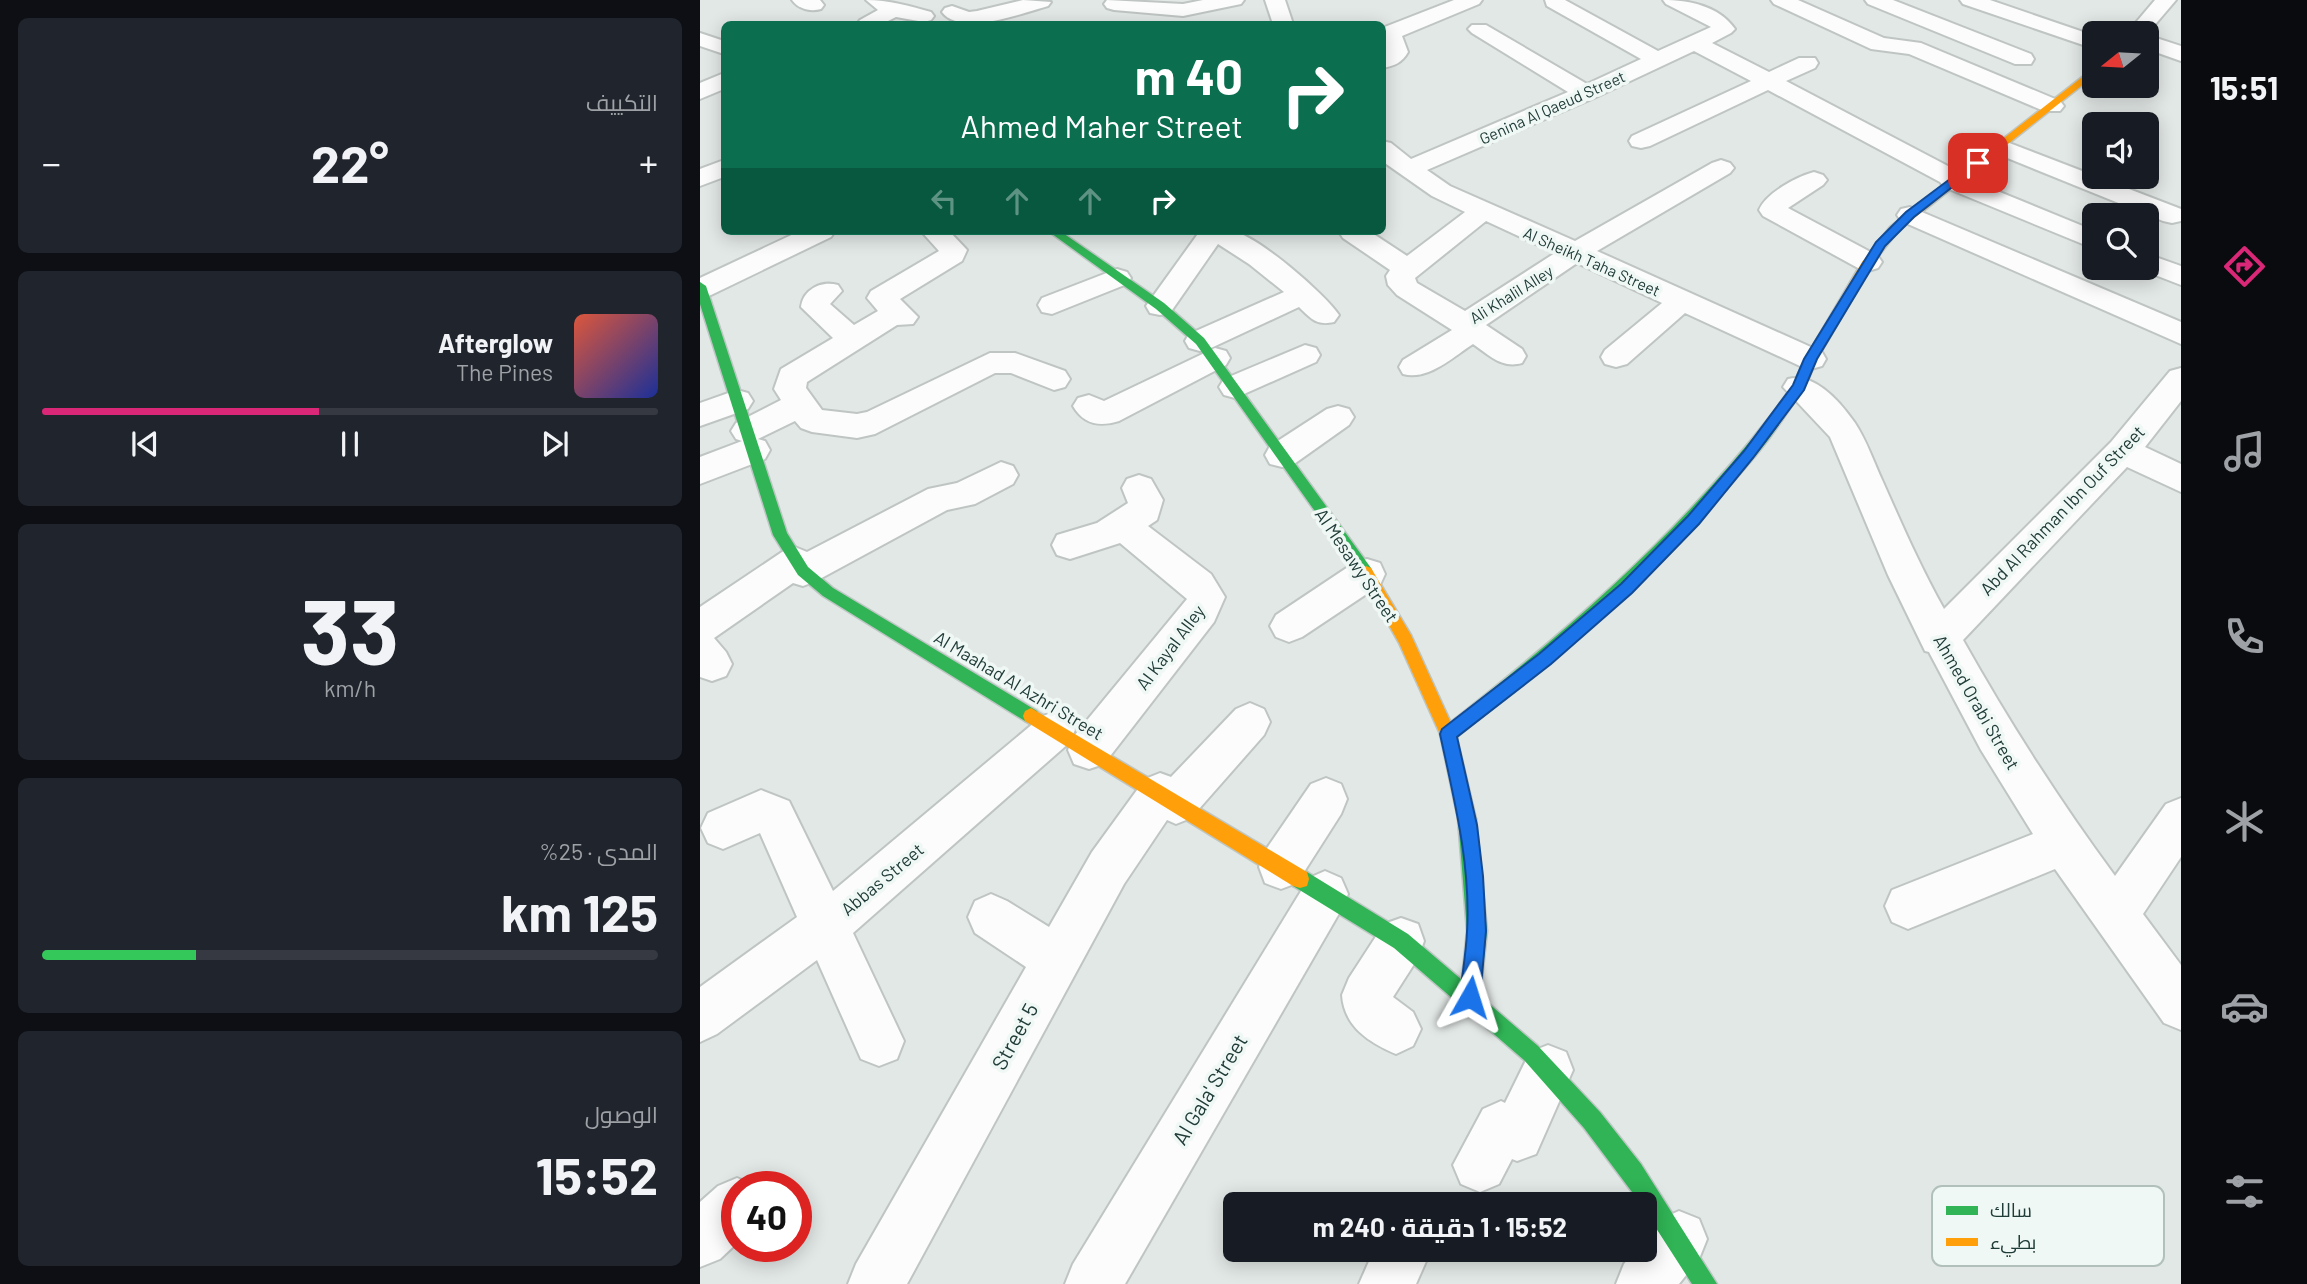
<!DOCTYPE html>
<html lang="ar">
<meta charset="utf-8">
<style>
:root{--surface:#171b24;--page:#20242c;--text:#f1f3f6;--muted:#9ea1a6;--line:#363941;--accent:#db2777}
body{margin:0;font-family:Barlow,Cairo,sans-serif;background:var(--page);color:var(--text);direction:rtl;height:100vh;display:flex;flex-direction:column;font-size:26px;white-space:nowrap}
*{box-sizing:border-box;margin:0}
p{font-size:23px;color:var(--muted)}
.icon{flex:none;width:38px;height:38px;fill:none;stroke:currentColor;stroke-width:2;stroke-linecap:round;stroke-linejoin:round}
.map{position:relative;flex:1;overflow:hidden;direction:ltr}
.details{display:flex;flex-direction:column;gap:18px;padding:18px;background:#0d0f14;width:700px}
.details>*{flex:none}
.banner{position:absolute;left:21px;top:21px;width:665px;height:214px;border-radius:10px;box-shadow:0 4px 18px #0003;direction:rtl;background:#0b6e4f;color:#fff;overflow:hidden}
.needle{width:46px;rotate:252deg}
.fabs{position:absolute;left:1382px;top:21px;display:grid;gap:14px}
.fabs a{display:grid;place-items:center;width:77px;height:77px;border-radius:10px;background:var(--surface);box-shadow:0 4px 18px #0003;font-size:35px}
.speed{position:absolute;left:21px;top:1171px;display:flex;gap:14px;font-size:35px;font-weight:700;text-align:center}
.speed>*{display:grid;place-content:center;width:91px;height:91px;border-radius:50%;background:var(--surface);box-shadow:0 4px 18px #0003;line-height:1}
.speed .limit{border:10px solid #d22;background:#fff;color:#111}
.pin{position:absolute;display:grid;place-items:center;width:60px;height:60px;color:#fff;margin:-30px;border-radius:14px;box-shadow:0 4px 10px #0006}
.me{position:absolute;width:77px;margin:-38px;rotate:6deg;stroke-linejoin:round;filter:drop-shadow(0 0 5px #0008)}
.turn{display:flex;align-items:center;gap:24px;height:147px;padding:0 28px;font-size:32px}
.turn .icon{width:91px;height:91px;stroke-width:2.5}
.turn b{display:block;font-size:49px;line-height:60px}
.lanes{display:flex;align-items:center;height:66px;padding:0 28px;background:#0003;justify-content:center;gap:35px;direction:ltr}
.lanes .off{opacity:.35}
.big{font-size:52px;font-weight:700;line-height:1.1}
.details .card{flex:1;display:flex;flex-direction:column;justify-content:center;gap:10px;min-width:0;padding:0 24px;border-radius:10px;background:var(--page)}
.details .dial{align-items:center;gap:0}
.dial b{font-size:91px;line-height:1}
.song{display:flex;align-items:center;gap:21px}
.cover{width:84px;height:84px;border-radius:10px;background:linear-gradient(135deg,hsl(10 70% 55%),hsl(230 70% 35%))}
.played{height:7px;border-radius:4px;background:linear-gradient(90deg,var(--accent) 45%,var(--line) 45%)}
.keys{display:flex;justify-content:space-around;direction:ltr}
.heat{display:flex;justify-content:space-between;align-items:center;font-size:38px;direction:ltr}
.charge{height:10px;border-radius:5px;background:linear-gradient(90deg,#34c759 25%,var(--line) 0)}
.trip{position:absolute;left:523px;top:1192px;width:434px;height:70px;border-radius:10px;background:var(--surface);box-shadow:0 4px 18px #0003;font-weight:700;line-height:70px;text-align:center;direction:rtl}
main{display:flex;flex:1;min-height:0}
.dock{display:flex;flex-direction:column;width:126px;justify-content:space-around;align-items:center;background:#090b0e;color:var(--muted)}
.dock .icon{width:49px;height:49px}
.dock .current{color:var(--accent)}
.dock b{font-size:32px;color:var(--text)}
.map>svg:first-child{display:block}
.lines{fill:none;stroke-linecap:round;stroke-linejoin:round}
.street-casing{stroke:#bfc5c3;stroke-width:4}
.fast-casing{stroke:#bec6c4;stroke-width:3}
.slow-casing{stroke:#bec6c4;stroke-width:3}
.street{fill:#fbfcfb;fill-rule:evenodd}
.fast{fill:#30b455;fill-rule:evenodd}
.slow{fill:#ff9f0a;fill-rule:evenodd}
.route{fill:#1a73e8;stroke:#114b97;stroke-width:2}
.labels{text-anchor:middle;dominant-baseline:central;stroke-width:7;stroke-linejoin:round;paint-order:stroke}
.far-street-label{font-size:16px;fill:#203c38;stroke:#f0f8f5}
.street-label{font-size:18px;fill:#203c38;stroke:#f0f8f5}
.near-street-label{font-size:21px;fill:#203c38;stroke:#f0f8f5}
.key{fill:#f0f8f5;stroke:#b2c0bc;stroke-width:2}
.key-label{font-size:19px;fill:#203c38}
</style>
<main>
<nav class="dock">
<b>15:51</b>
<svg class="icon current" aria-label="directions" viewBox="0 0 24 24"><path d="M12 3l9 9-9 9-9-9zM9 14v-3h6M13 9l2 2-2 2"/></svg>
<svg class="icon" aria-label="music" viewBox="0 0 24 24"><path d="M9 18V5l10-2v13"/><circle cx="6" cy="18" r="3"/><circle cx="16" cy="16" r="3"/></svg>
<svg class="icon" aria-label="phone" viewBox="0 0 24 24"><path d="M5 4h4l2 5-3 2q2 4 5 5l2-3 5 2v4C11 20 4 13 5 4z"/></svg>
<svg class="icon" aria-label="climate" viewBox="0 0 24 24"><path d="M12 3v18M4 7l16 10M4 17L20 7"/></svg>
<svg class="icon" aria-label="car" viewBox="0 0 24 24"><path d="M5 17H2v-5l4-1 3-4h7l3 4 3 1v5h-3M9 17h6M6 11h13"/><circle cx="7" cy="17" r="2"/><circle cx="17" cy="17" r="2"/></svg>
<svg class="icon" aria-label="filters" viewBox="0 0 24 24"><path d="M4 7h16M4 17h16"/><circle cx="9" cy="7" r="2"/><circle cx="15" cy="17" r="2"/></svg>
</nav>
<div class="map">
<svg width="1481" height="1284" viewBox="0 0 1481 1284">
<rect width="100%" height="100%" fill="#e2e8e6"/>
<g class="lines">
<g class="street-casing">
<g id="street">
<path d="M92,0H120L124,5L121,9C111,12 98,9 92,0Z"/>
<path d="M166,0C189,0 209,6 231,12L234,16L231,20L224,22L196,17L182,24H157L160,20L178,10Z"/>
<path d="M323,0L351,2L348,6C323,13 260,37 242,12L245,8L252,6L269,12L277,11Z"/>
<polygon points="407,0 483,4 503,0 544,0 541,4 483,16 414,10 407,8 404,4"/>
<polygon points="565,0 585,0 593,24 573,24"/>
<path d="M754,0H782L779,4L702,36L708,52C702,63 694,66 682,68V54L686,52L682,28Z"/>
<path d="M845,0H865L958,51L1011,27L966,4L963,0C989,0 1019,6 1035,29L1031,33L1012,43L1069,72L1099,58H1115L1118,63L1115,68L1086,81L1265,175L1268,179L1395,231V249L1244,187L1240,182L1068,90L950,146L941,148L932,146L929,141L932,136L1051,81L994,51L894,98L727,170L750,186L875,241L1012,163L1021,160L1030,163L1034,168L1030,173L897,251L1122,352L1126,359L1122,366L1111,369L1100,366L985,313L927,364L916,367L905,364L901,357L905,350L962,303L877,263L786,325L822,349L826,356L822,363C802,369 789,355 773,344C753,357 728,381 703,374L699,367L703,360L752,330L697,295L688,285L686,276L690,270L643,238L639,232L669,231L707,256L765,212L732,196L682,161V141L691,143L711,159L868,92L772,33L768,29L772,25H786L887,84L941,59L847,6ZM786,221L855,253L765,311L717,283L715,278Z"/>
<polygon points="1071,0 1098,0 1184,38 1221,43 1360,101 1364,106 1360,111 1344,111 1209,54 1171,49 1074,4"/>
<polygon points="1165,0 1193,0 1331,54 1334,59 1331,64 1315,64 1168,4"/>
<polygon points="1260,0 1290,0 1395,36 1395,49 1263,4"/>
<polygon points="1455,0 1476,0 1447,34 1427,33"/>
<polygon points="0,33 24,41 24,54 0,46"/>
<polygon points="1447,35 1481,46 1481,61 1447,49"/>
<polygon points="24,73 24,89 0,99 0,83"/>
<polygon points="1299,139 1481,209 1481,221 1472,223 1463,221 1290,151 1287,146 1290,141"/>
<polygon points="24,160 24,177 0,186 0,169"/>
<path d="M1114,172L1123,175L1127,180L1123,185L1088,208L1178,256L1182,262L1178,268L1168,271L1158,268L1063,216L1059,210C1066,193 1096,177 1114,172Z"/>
<polygon points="1210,207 1481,322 1481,344 1201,221 1197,215 1201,209"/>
<polygon points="100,231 135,231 131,237 11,295 0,298 0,278"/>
<path d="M221,231H249L267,250L262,261L200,299L218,317L213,324L197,325L107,382L106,388L122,410L157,414L167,412L290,353H315L365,371L370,379L365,387L354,390L311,373H295L175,434L157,438L112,432L101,428L95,421L58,439L65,441L70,450L65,459L0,484V457L42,441L36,439L31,431L36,423L81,400L74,389L81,369L133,338L101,307C103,289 122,280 138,285L142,291L130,304L154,325L178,311L167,298L171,291L239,251Z"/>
<path d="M500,231C510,231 522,229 532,231C557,235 625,294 639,315L634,322C617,326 611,319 599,307L511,348L500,351L489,348L485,341L489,334L584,292L549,264L518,244L470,313L460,315L450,313L446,306Z"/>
<polygon points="1447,254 1481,266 1481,285 1437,268 1447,268"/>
<polygon points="417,269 427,272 431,278 427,284 352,314 342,312 338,305 342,298"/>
<polygon points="605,345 616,348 620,355 616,362 535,398 524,395 519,387 524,379"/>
<path d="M515,348L526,351L530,358L526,365L419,421C400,427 384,425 373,406L378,398L389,395L404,401Z"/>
<path d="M1481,368V401L1445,447L1481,464V492L1427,467L1263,640C1309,722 1359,800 1415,876L1466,804L1481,798V857L1443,914L1481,965V1030L1464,1023L1355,869L1208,929L1192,922L1185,906L1192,890L1333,834L1281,750L1229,652L1225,651L1188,575L1130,437L1083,387L1088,379C1115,372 1141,403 1155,423C1167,441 1174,463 1183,482C1202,525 1221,568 1244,609L1411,442L1470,371Z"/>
<polygon points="37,390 48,393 53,401 48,409 0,426 0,403"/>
<polygon points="638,406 649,409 654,417 649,425 594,464 582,467 570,464 565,455 570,446 627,409"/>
<polygon points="301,462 313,466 318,475 313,484 275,504 247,510 116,581 103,586 93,583 14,638 26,652 32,664 26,676 12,681 0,677 0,607 82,552 95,547 107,552 228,489 257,483"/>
<polygon points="439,475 451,479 463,500 457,520 448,526 511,574 525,597 514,622 404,764 389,769 374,764 368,750 374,736 487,599 420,543 370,559 357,555 352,545 357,535 397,523 428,503 422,488 427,479"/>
<polygon points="667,559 680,563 685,574 680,585 602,637 589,642 576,637 570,626 576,615 654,563"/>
<polygon points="550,703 564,709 570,722 564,735 491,818 476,824 467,820 424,884 207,1284 148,1284 156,1264 326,967 275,933 268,917 275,901 291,894 307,901 349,927 392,852 445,779 460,773 471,777 536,709"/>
<polygon points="355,711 369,717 375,730 369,743 153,933 204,1041 197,1059 179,1066 161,1059 117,960 17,1034 0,1042 0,987 97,917 60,833 23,849 8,843 1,828 8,813 61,790 89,801 133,891 341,717"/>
<polygon points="626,778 641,784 647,799 641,814 597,883 581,889 565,883 559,867 565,851 611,784"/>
<polygon points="625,871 641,878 648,894 641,910 425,1284 365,1284 373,1264 609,878"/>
<path d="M701,918L718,924L724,941L718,958L693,997L713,1012L721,1029L713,1046L696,1054C670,1043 644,1027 642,995L649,978L684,924Z"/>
<polygon points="848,1045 866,1052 873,1070 836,1154 817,1161 812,1159 799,1184 780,1192 761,1184 753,1165 783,1109 801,1101 805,1103 830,1052"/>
<polygon points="37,1178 57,1186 37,1186 37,1243 20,1259 0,1267 0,1202 18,1186"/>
<path d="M979,1211L999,1219L1007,1239L999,1259L979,1284H916L924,1264L935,1250H945C945,1228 960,1219 979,1211Z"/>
<polygon points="674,1250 731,1250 716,1284 659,1284"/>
</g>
</g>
<g class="fast-casing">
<g id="fast">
<polygon points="348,231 360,231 464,303 504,338 671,568 673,572 671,576 661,576 496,344 456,309"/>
<polygon points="0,282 6,286 87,533 108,567 133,588 337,711 339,716 337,721 331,724 325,721 123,596 98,575 73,535 0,304"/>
<path d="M1077,412L1084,417C1067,444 1045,468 1024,492C944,585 850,664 754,739L748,742L742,739L740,734L742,729C866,632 975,538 1072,414Z"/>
<polygon points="767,810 773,813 776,819 787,931 780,996 838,1046 900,1112 941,1164 1017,1284 992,1284 945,1211 945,1204 941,1204 884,1128 824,1060 694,948 593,886 591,879 593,872 600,870 607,872 708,934 762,980 767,931 758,819 761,813"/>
</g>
</g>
<g class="slow-casing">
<g id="slow">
<polygon points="1395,67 1395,75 1198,231 1173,263 1117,359 1105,387 1082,420 1072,420 1070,417 1093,385 1105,359 1162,262 1190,227"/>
<polygon points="666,566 671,568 711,635 756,734 776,819 773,825 767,828 761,825 758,819 740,734 699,643 659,572"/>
<polygon points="331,708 607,872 609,879 607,886 600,888 593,886 325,721 323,716 325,711"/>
</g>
</g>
<use href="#street" class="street"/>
<use href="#fast" class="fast"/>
<use href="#slow" class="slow"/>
</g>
<path class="route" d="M1274,161L1283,163L1214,217L1185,246L1117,359L1104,390L1053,458L999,524L932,593L851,664L757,737L777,825L783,876L786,931L780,997L777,1004L770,1007L763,1004L760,997C762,975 766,954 767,932C771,865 754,799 740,734L742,729L839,654L921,584L988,516L1044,451L1093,385L1104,359L1176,242L1206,212Z"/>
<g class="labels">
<g class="far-street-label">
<text transform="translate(852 107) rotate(-24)">Genina Al Qaeud Street</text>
<text transform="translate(892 261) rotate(24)">Al Sheikh Taha Street</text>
<text transform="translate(811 294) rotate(-32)">Ali Khalil Alley</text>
</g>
<g class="street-label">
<text transform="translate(1362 510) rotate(-46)">Abd Al Rahman Ibn Ouf Street</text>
<text transform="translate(657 565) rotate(56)">Al Mesawy Street</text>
<text transform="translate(470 647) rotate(-53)">Al Kayal Alley</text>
<text transform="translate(319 685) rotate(31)">Al Maahad Al Azhri Street</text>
<text transform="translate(1277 702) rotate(60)">Ahmed Orabi Street</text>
<text transform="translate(182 879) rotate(-40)">Abbas Street</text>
</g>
<g class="near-street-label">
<text transform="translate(314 1036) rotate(-61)">Street 5</text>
<text transform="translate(509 1089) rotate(-59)">Al Gala' Street</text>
</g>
</g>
<rect x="1232" y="1186" width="232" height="80" rx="10" class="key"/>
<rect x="1246" y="1206" width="32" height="9" fill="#30b455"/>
<rect x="1246" y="1238" width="32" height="8" fill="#ff9f0a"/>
<g class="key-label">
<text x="1290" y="1217">سالك</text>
<text x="1290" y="1249">بطيء</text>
</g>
</svg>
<div class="fabs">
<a><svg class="needle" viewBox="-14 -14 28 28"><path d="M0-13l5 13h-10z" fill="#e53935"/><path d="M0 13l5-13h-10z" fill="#9ea1a6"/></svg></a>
<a><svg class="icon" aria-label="sound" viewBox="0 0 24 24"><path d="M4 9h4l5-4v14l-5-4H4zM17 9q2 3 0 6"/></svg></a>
<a><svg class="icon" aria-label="search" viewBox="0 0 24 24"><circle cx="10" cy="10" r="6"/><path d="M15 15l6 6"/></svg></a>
</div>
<div class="speed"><div class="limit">40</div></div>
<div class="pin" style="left:1278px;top:163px;background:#d93025"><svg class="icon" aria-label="arrive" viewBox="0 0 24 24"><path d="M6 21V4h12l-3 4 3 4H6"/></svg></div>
<svg class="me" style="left:770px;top:997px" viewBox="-20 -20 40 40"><path d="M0-17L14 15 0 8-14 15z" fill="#1a73e8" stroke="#fff" stroke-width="4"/></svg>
<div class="trip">15:52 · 1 دقيقة · 240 m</div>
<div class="banner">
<div class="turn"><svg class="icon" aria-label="right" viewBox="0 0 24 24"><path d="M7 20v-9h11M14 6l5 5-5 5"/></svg><div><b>40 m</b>Ahmed Maher Street</div></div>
<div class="lanes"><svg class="icon off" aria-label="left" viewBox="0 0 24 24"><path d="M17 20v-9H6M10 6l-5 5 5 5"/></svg><svg class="icon off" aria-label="ahead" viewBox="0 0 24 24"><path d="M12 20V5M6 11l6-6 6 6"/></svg><svg class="icon off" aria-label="ahead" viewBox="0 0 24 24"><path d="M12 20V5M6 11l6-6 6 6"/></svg><svg class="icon" aria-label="right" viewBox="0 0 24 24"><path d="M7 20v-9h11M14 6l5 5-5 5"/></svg></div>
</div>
</div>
<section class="details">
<div class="card"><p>التكييف</p>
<div class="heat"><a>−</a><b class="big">22°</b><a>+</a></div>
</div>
<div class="card">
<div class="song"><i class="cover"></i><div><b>Afterglow</b><p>The Pines</p></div></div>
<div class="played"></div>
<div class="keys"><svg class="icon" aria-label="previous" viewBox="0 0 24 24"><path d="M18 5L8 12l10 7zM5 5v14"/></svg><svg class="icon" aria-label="pause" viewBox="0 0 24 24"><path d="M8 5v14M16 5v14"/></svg><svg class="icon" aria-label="next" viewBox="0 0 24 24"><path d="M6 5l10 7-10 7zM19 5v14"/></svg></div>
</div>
<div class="card dial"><b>33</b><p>km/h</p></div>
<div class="card"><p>المدى · 25%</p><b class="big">125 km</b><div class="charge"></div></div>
<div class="card"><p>الوصول</p><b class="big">15:52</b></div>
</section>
</main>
